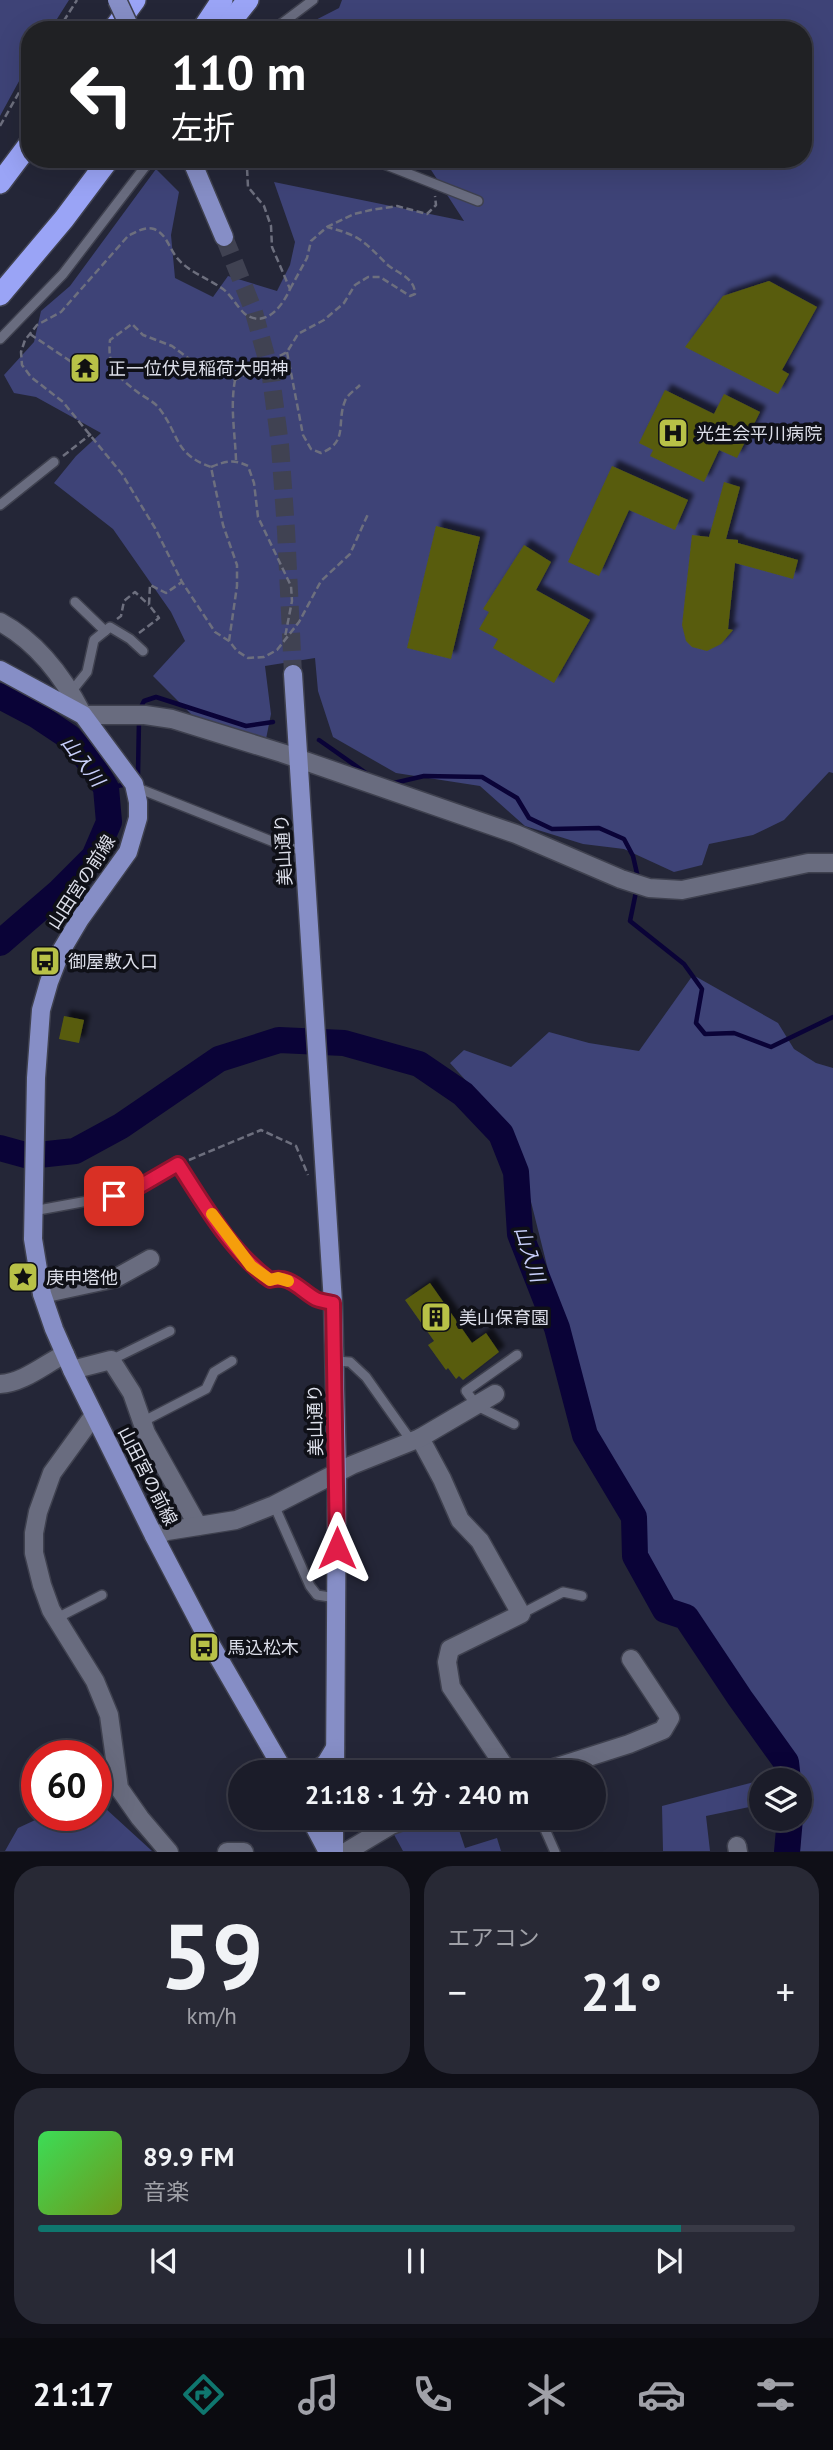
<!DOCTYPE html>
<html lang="ja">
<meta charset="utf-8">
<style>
:root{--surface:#1b1c29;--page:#282935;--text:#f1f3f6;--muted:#a0a1a8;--line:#393a46;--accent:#0f766e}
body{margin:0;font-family:"PT Sans","Noto Sans JP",sans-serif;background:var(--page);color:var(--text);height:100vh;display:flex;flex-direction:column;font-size:26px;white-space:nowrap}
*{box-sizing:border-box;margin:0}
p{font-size:23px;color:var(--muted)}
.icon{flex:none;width:38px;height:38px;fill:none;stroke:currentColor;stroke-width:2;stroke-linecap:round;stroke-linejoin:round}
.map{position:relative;height:1852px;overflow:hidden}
.side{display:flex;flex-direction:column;gap:14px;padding:14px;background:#0f0f17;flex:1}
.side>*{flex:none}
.banner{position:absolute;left:21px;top:21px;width:791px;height:147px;border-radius:28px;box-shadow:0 7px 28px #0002,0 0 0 2px var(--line);background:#202124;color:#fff;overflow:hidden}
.buttons{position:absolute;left:749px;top:1768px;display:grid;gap:14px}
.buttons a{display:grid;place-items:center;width:63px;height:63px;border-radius:50%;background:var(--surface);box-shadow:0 7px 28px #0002,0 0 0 2px var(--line);font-size:35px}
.speed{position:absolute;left:21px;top:1740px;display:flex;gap:14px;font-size:35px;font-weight:700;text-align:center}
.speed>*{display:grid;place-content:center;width:91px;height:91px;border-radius:50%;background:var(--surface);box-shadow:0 7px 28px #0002,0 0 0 2px var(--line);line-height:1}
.speed .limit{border:10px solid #d22;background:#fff;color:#111}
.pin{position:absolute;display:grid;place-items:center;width:60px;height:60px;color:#fff;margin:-30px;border-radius:14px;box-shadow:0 4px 10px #0006}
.me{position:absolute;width:77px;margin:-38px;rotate:0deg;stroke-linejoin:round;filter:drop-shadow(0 0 5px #0008)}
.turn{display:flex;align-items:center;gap:24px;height:147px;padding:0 35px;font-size:32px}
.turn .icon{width:91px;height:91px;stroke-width:2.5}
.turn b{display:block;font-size:49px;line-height:60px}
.big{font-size:52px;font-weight:600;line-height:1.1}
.side .card{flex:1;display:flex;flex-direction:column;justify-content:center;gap:10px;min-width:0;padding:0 24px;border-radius:28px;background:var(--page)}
.side .dial{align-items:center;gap:0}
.dial b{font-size:91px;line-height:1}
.song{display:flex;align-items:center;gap:21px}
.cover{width:84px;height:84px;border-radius:10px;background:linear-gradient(135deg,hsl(130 70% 55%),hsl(80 70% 35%))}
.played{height:7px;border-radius:4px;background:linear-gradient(90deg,var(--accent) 85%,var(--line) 85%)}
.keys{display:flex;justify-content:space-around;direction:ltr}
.heat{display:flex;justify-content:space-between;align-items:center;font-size:38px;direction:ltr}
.side .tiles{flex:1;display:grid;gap:14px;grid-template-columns:1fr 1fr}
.card:last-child{grid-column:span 2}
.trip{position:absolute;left:228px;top:1760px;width:378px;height:70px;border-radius:35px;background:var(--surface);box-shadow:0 7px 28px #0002,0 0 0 2px var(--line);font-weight:600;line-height:70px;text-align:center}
.menu{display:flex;height:112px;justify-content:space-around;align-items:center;background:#0b0b10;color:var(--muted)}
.menu .icon{width:49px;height:49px}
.menu .on{color:var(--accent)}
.menu b{font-size:32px;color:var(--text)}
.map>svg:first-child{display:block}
.green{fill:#3e4377}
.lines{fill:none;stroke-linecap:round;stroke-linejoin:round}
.stream{stroke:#0a0337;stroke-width:4.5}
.river{stroke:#0a0337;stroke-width:26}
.building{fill:#585c10;filter:url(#shadow)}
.primary-tunnel{stroke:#404252;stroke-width:18;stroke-dasharray:18 9;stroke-linecap:butt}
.lane-casing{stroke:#3f414f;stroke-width:12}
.street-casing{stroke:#3f414f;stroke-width:21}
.primary-casing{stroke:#3f414f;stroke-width:21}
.highway-casing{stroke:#3f414f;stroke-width:24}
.path{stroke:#6d6f7e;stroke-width:2.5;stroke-dasharray:7 3.5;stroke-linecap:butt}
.lane{stroke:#696c7f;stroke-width:9}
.street{stroke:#696c7f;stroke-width:18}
.primary{stroke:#868ec6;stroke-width:18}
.highway{stroke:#9aa4f6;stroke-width:21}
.primary-bridge-casing{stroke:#3f414f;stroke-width:21;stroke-linecap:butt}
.primary-bridge{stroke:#868ec6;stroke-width:18}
.route-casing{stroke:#92132f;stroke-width:18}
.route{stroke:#e11d48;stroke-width:12}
.slow{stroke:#f59e0b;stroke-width:12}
.labels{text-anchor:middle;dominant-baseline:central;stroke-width:7;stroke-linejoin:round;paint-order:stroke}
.poi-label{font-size:18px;fill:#dddfea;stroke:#0f1017;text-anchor:start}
.street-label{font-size:18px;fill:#dddfea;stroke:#0f1017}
.water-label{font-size:19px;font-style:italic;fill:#c8cffa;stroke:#0f1017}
</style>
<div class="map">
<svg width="833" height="1852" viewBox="0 0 833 1852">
<defs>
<filter id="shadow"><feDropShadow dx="6" dy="-6" stdDeviation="2" flood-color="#0009"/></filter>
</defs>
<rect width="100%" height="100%" fill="#242637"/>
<g class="green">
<polygon points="0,0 69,0 50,30 30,30 30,61 0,116"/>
<polygon points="342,0 833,0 833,773 829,772 784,820 753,835 709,844 702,865 674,872 624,849 583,844 525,826 480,786 396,773 333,737 318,691 315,658 265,666 271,714 266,739 197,720 153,676 185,641 171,612 113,529 54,483 76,456 101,433 36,397 14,393 4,375 34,342 41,311 70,286 156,169 179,192 171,235 175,278 213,297 228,276 277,291 290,265 295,242 274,182 464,221 424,159 803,159 803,30 296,30 339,8"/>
<polygon points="693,975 778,1023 794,1049 816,1063 833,1068 833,1851 800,1851 802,1808 800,1801 800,1780 792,1780 779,1744 740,1686 671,1600 646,1552 616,1471 585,1417 514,1134 450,1063 464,1050 511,1067 549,1032 589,1043 639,1051"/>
<polygon points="758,1781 759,1805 706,1816 710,1851 663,1851 662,1806"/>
<polygon points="96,1808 105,1808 152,1851 5,1851 18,1828 46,1815 96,1815"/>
<polygon points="422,1818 455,1818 465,1848 497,1838 501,1851 403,1851 391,1829"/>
</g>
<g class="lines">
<g class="stream">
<polyline points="139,711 144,701 156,697 246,726 273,722"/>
<polyline points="319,740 366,773"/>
<polyline points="135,776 138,774 139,720"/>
<polyline points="394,783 424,776 482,777 517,798 529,818 552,829 599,828 624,839 633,856 638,878"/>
<polyline points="106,788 123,785 128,781"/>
<polyline points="637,887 630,921 684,964 702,989 696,1023 705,1034 734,1033 771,1047 833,1017"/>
</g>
<g class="river">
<polyline points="0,696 36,715 69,737 92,765 106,788 109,822 94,857 60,891 0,943"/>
<polyline points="0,1148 29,1156 75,1151 121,1126 219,1059 279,1040 344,1043 419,1064 463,1094 501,1134 516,1172 520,1234 557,1328 585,1435 634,1517 635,1556 665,1610 686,1617 740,1698 786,1762 788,1780"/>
<polyline points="787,1852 790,1818"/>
</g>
</g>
<g class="building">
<polygon points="769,281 817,307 782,370 789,374 778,394 685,347 723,296"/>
<polygon points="665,390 714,414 724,394 760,412 737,458 719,450 704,482 650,456 653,450 639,443"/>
<polygon points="612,466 688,500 675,530 629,510 599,576 568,562"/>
<polygon points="724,482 740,487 726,539 738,540 738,543 798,560 793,579 735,563 728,629 733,630 721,644 707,651 692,647 686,641 682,625 692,535 709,537"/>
<polygon points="436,526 480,537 451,659 407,648"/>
<polygon points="524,545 551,562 536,590 590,620 554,683 493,648 498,639 479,629 489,612 483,609"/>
<polygon points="64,1016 84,1020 79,1043 59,1039"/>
<polygon points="430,1283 472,1343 486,1333 499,1352 463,1380 459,1376 456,1379 448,1368 446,1370 428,1345 434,1341 405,1300"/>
</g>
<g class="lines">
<polyline class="primary-tunnel" points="224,237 253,309 270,370 280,445 286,530 293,674"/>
<g class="lane-casing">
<g id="lane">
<polyline points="273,30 313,0"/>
<polyline points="371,159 478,201"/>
<polyline points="0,339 63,274 151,159"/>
<polyline points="0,505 54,462"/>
<polyline points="75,602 105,631"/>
<polyline points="71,692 87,672 94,640 110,627 130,639 143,651"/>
<polyline points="135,787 289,848 304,850"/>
<path d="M33,1211L115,1196L135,1189L178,1164C204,1204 230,1252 270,1280C290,1274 300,1290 316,1299C321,1301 328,1302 333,1303"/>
<polyline points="111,1360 170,1331"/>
<polyline points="335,1361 350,1362 366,1377 412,1442"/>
<polyline points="142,1422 206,1389 214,1372 232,1361"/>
<polyline points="514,1424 477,1406 466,1391 517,1355"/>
<polyline points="274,1505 310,1586 317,1595 336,1598"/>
<polyline points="521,1614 563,1592 582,1596"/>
<polyline points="55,1619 102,1595"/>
<polyline points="540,1818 555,1852"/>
</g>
</g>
<g class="street-casing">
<g id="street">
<path d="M0,622C37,642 64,678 83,715H145L172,719L282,753L516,834L621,879L649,888L682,890L808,863H833"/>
<polyline points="42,1294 116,1278 150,1259"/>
<polyline points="72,1370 111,1360 132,1393 146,1433 198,1526"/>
<path d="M0,1384C23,1383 45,1364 65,1354"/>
<polyline points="94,1415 52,1473 38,1512 34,1533 34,1553 42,1585 51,1610 95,1681 109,1715 119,1788 140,1818 169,1852"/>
<polyline points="420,1438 442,1479 460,1520 480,1541 521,1614 450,1649 447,1662 451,1687 509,1773"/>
<polyline points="154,1536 167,1531 236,1520 274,1505 352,1465 420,1438 495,1394"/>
<polyline points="538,1773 629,1744 663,1730 670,1718 631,1659"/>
<polyline points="737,1846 738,1852"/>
<polyline points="227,1852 244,1852"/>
<polyline points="346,1852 391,1825 411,1818"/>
</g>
</g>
<g class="primary-casing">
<g id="primary">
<polyline points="191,159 224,237"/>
<polyline points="0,670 83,715 134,784 138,802 138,818 128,852 80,919 61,951 49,982 41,1010 36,1078 33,1239 42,1294 54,1329 72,1370 154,1536 210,1643 285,1773"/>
<polyline points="293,674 333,1303 337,1474 335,1773"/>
<polyline points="312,1773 326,1763 335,1748"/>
<polyline points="310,1818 328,1852"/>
<polyline points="334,1852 334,1818"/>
</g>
</g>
<g class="highway-casing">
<g id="highway">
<polyline points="113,30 135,0"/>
<polyline points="202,30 222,0"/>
<polyline points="224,30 248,0"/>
<polyline points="0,183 30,143"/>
<polyline points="0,295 64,219 109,159"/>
</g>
</g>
<g class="path">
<polyline points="58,30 77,0"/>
<polyline points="0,126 30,73"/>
<path d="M250,159L247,168L248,187L264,206L271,226L272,247L290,289C283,305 266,329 245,314C237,307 232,296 223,289C209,279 189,272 178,259C169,249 167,234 154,229C145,226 136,232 128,236L61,312L37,325L25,340L21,352L22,365L31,377L63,402L122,474L155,528L182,582L215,632L229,641L237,651L248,658L264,657L277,650L299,622L321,581L350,554L368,514"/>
<polyline points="290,289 307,258 311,241 327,227 354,214 371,210 397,206 427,214 436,205 435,196"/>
<polyline points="30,334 76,365"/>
<path d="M287,352L303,435L311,449L321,453C349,442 336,423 345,401C347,395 355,390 360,385"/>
<path d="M235,380C230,408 235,432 236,460"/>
<polyline points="63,456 91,434"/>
<path d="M211,467C226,461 234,459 248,466L254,483L258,517L291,586L292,601L285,637"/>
<polyline points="117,619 121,616 124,601 135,592 149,605"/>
<polyline points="139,633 159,618 149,605 150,585 166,593 182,582"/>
<path d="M229,641L237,586V565L223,525L211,467C173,454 180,434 158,407C154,402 146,398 140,394C118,377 107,369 110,340L132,324L143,335L172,346L192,361L213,368L235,380L287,352L298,334L324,320L344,303L355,285L368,277H380L410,296L415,294C415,279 400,274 389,266C379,257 371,247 359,239C349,233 338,230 327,227"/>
<polyline points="189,1160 261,1130 296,1146 308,1175"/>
</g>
<use href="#lane" class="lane"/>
<use href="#street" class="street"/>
<use href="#primary" class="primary"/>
<use href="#highway" class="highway"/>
<g class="primary-bridge-casing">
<polyline id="primary-bridge" points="117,0 131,30"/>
</g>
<use href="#primary-bridge" class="primary-bridge"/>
</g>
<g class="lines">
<g class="route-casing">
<path id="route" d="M114,1196L135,1189L178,1164C204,1204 231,1252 270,1280C290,1274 300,1290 316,1299C321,1301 328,1302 333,1303L337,1548"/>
</g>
<use href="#route" class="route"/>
<polyline class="slow" points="212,1214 251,1266 270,1280 278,1278 288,1281"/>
</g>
<defs>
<g id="temple-square" transform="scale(1.575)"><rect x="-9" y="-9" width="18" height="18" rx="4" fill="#b8c147" stroke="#0f1017"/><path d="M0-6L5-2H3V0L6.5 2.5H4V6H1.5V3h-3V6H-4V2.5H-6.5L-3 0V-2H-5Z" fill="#111"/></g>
<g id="hospital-square" transform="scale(1.575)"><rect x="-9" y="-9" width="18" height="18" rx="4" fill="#b8c147" stroke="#0f1017"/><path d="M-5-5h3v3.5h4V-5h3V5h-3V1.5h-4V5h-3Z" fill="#111"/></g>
<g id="bus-square" transform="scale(1.575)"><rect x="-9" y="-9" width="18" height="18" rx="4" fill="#b8c147" stroke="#0f1017"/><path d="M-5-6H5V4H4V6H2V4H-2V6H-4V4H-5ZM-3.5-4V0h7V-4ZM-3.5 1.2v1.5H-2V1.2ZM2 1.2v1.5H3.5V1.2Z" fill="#111"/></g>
<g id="sight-square" transform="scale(1.575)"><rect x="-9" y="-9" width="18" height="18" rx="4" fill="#b8c147" stroke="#0f1017"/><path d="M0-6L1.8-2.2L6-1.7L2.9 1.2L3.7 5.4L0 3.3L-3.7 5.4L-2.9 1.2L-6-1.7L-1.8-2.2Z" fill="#111"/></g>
<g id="building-square" transform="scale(1.575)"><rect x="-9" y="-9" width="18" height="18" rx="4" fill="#b8c147" stroke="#0f1017"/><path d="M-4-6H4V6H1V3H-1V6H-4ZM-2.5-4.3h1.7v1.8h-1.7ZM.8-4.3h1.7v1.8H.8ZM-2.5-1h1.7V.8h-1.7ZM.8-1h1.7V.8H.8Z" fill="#111"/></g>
</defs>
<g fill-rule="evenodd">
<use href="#temple-square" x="85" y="368"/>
<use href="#hospital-square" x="673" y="433"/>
<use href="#bus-square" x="45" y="961"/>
<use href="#sight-square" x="23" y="1277"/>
<use href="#building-square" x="436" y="1317"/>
<use href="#bus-square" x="204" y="1647"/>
</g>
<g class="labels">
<g class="poi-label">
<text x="108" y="368">正一位伏見稲荷大明神</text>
<text x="696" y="433">光生会平川病院</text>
<text x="68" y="961">御屋敷入口</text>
<text x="46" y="1277">庚申塔他</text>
<text x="459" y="1317">美山保育園</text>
<text x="227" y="1647">馬込松木</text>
</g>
<g class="street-label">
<text transform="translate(283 850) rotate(-93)">美山通り</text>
<text transform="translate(81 882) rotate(-57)">山田宮の前線</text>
<text transform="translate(315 1420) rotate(-91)">美山通り</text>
<text transform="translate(148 1476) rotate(63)">山田宮の前線</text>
</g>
<g class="water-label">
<text transform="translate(83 761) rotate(53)">山入川</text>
<text transform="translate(530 1254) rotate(72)">山入川</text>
</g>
</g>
</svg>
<div class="buttons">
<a><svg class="icon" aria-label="layers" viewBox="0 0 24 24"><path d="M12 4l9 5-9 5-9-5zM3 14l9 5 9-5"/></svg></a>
</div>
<div class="speed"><div class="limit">60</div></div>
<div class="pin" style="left:114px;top:1196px;background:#d93025"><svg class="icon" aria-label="arrive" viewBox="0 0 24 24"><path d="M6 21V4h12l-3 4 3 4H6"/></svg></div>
<svg class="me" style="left:337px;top:1548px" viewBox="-20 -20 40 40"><path d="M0-17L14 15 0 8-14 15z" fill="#e11d48" stroke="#fff" stroke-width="4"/></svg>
<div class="trip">21:18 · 1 分 · 240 m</div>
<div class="banner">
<div class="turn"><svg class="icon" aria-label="left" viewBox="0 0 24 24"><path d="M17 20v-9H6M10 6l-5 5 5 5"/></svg><div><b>110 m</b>左折</div></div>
</div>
</div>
<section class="side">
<div class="tiles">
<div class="card dial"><b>59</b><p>km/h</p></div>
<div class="card"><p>エアコン</p>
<div class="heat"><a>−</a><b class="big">21°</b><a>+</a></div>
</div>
<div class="card">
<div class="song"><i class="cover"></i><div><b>89.9 FM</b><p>音楽</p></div></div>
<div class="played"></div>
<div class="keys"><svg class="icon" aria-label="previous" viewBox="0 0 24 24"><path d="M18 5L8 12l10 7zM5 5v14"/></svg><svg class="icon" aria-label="pause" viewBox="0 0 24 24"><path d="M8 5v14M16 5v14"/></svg><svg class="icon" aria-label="next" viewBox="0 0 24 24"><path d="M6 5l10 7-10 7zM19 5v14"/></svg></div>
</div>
</div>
</section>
<nav class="menu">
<b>21:17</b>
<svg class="icon on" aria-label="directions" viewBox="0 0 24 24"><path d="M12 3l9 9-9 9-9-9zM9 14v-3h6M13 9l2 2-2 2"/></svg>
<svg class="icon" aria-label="music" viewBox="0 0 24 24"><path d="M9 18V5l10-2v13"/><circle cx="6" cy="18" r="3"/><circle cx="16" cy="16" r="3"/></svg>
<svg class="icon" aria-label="phone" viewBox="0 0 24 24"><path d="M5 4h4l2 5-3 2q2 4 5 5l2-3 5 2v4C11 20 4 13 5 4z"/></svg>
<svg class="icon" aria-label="climate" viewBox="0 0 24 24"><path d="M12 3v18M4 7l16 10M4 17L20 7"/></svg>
<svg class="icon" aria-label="car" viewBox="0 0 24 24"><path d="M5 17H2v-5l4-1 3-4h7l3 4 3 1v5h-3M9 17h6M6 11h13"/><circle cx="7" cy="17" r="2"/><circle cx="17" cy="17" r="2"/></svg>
<svg class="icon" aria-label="filters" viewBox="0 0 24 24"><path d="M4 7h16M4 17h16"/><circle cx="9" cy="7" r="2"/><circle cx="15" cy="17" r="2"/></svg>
</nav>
